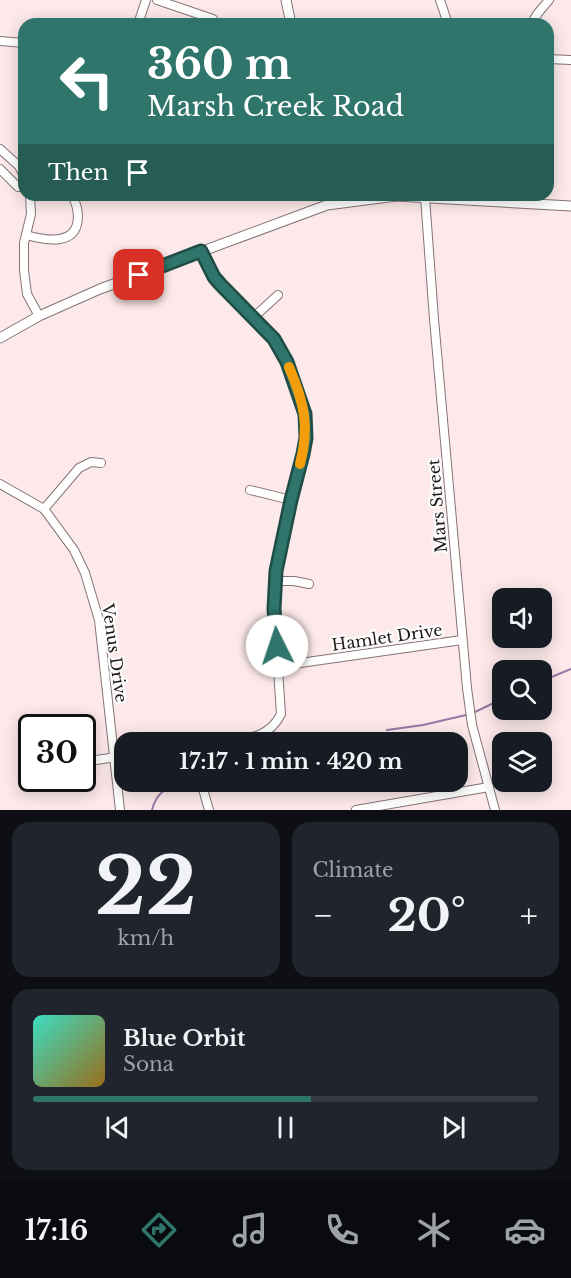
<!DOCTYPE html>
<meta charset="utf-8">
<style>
:root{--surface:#171b24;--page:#20242c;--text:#f1f3f6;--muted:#9ea1a6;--line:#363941;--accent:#2f756b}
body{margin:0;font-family:"Libre Baskerville",serif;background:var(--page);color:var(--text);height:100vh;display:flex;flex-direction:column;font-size:22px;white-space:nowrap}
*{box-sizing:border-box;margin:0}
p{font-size:20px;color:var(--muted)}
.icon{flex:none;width:33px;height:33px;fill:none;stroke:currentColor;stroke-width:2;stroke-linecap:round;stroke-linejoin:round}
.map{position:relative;height:810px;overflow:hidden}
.sheet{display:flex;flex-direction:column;gap:12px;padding:12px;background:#0d0f14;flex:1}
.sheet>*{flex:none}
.banner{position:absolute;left:18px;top:18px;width:536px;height:183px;border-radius:18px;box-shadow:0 3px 15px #0003;background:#2f756b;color:#fff;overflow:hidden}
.buttons{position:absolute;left:492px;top:588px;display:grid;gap:12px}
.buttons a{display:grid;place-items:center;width:60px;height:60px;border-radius:12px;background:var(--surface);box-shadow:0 3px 15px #0003;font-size:30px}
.speed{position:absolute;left:18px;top:714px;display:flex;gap:12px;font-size:30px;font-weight:700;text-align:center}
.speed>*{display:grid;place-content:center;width:78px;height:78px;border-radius:50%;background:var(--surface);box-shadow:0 3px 15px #0003;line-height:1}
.speed .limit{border:3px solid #111;border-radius:9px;background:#fff;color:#111}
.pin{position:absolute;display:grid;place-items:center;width:51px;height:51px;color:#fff;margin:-26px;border-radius:12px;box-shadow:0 3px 9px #0006}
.me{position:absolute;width:66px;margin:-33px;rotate:356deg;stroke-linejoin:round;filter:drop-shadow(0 0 4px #0008)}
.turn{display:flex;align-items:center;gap:21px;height:126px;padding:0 30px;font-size:27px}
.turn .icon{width:78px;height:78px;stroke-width:2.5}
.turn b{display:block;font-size:42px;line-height:51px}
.then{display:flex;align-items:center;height:57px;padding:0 30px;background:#0003;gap:12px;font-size:22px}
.big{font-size:45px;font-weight:700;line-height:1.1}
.sheet .widget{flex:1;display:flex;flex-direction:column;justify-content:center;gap:9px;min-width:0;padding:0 21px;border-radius:18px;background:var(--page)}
.sheet .dial{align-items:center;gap:0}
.dial b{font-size:78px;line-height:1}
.song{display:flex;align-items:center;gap:18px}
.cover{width:72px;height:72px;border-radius:9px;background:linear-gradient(135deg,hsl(170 70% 55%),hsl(40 70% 35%))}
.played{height:6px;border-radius:3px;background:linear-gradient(90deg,var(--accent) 55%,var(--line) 55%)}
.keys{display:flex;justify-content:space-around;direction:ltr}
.heat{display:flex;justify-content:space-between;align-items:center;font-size:33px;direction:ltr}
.sheet .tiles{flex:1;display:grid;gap:12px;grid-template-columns:1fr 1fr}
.widget:last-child{grid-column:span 2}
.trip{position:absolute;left:114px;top:732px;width:354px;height:60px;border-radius:18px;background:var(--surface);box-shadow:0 3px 15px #0003;font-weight:700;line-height:60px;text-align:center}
.tabs{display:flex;height:96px;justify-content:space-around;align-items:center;background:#090b0e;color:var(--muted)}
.tabs .icon{width:42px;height:42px}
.tabs .active{color:var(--accent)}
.tabs b{font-size:27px;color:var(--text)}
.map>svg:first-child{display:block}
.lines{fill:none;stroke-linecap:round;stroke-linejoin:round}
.stream{stroke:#9778a6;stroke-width:2}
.minor-casing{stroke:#857474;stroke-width:10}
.tertiary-casing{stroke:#857474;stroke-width:11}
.minor{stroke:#fff;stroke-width:8}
.tertiary{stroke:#fff;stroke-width:9}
.route-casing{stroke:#1f4c46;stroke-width:15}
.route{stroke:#2f756b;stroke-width:10}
.slow{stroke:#f59e0b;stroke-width:10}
.labels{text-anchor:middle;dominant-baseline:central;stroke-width:4.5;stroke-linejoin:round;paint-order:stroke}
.street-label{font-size:16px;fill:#201919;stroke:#fcfcfc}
</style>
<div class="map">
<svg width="571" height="810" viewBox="0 0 571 810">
<rect width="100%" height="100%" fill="#fde9e9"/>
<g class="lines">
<g class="stream">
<polyline points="542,681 571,669"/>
<polyline points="475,712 502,699"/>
<polyline points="387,730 423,725 466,715"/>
<path d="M152,810C158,787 170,788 190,782"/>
</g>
<g class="minor-casing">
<g id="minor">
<polyline points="157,0 213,19"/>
<polyline points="440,0 448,24"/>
<polyline points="138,24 146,0"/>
<polyline points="531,24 538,13 549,0"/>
<polyline points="0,41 24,43"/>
<polyline points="548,59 571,60"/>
<polyline points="0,149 19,166 24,176"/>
<polyline points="0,169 18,187 24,187"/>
<polyline points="30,195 31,214 24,243 24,270 27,294 39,316"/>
<polyline points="425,197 434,319 467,688 472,725 495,810"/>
<path d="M26,235C37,238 49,241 60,239C83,235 80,210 72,195"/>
<path d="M201,251L214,277L264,327L282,350L295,381L305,414L306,438L303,454L291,500L275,581L274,609L281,714C269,739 245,739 220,742"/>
<polyline points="254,317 278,295"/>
<polyline points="0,484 44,509 74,550 85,573 99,620 120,810"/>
<polyline points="250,490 291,500"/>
<polyline points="44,509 79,468 91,462 101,463"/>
<polyline points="275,581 294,581 309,584"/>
<polyline points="279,666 462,640"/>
<polyline points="82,762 124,756"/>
<polyline points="201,782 209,810"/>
<polyline points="356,810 489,787"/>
</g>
</g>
<g class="tertiary-casing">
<g id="tertiary">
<polyline points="286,0 291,24"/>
<polyline points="0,338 39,316 100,289 327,205 396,196 571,206"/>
</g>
</g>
<use href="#minor" class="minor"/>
<use href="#tertiary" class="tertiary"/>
</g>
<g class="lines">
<g class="route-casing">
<polyline id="route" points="139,275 201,251 214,277 221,285 274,339 287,362 305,414 306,438 303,454 291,500 276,571 274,609 277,646"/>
</g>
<use href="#route" class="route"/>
<path class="slow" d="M289,367C304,402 310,426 300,464"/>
</g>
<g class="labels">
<g class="street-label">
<text transform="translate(437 506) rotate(-95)">Mars Street</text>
<text transform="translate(387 637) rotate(-8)">Hamlet Drive</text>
<text transform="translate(115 653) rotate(82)">Venus Drive</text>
</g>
</g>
</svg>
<div class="buttons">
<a><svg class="icon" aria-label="sound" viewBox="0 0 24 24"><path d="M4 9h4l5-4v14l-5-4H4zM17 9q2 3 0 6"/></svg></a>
<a><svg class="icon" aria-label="search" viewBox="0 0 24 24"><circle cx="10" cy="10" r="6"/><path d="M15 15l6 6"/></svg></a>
<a><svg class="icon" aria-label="layers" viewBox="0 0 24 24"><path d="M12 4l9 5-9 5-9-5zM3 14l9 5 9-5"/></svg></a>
</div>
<div class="speed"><div class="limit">30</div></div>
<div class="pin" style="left:139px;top:275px;background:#d93025"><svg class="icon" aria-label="arrive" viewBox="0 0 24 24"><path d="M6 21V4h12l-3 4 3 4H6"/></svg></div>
<svg class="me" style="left:277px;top:646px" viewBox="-20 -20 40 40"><circle r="19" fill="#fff"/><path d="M0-13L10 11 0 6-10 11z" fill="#2f756b"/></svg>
<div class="trip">17:17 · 1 min · 420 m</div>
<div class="banner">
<div class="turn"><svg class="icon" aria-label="left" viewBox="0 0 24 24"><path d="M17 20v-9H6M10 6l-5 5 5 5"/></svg><div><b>360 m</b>Marsh Creek Road</div></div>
<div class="then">Then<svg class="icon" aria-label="arrive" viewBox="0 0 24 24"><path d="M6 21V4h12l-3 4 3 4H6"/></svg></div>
</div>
</div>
<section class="sheet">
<div class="tiles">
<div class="widget dial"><b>22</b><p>km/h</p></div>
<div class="widget"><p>Climate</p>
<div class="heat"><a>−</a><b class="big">20°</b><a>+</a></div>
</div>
<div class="widget">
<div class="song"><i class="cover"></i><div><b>Blue Orbit</b><p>Sona</p></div></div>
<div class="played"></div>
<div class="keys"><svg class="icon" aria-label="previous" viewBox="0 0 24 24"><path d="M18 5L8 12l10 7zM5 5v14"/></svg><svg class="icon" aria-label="pause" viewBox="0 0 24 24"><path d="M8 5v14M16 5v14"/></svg><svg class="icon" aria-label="next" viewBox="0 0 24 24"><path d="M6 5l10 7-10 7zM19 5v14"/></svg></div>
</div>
</div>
</section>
<nav class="tabs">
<b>17:16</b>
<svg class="icon active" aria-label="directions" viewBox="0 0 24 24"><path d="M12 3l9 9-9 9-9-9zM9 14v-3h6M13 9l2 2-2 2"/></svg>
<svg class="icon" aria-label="music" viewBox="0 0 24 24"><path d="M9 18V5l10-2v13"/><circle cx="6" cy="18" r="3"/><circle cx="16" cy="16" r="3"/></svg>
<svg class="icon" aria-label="phone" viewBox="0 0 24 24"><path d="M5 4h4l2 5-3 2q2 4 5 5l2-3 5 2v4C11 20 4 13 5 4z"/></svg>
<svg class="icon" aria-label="climate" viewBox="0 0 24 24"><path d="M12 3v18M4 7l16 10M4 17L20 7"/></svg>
<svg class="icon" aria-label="car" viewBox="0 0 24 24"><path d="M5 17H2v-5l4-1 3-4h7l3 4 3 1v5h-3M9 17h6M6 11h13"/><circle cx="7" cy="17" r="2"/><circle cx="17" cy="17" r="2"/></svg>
</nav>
